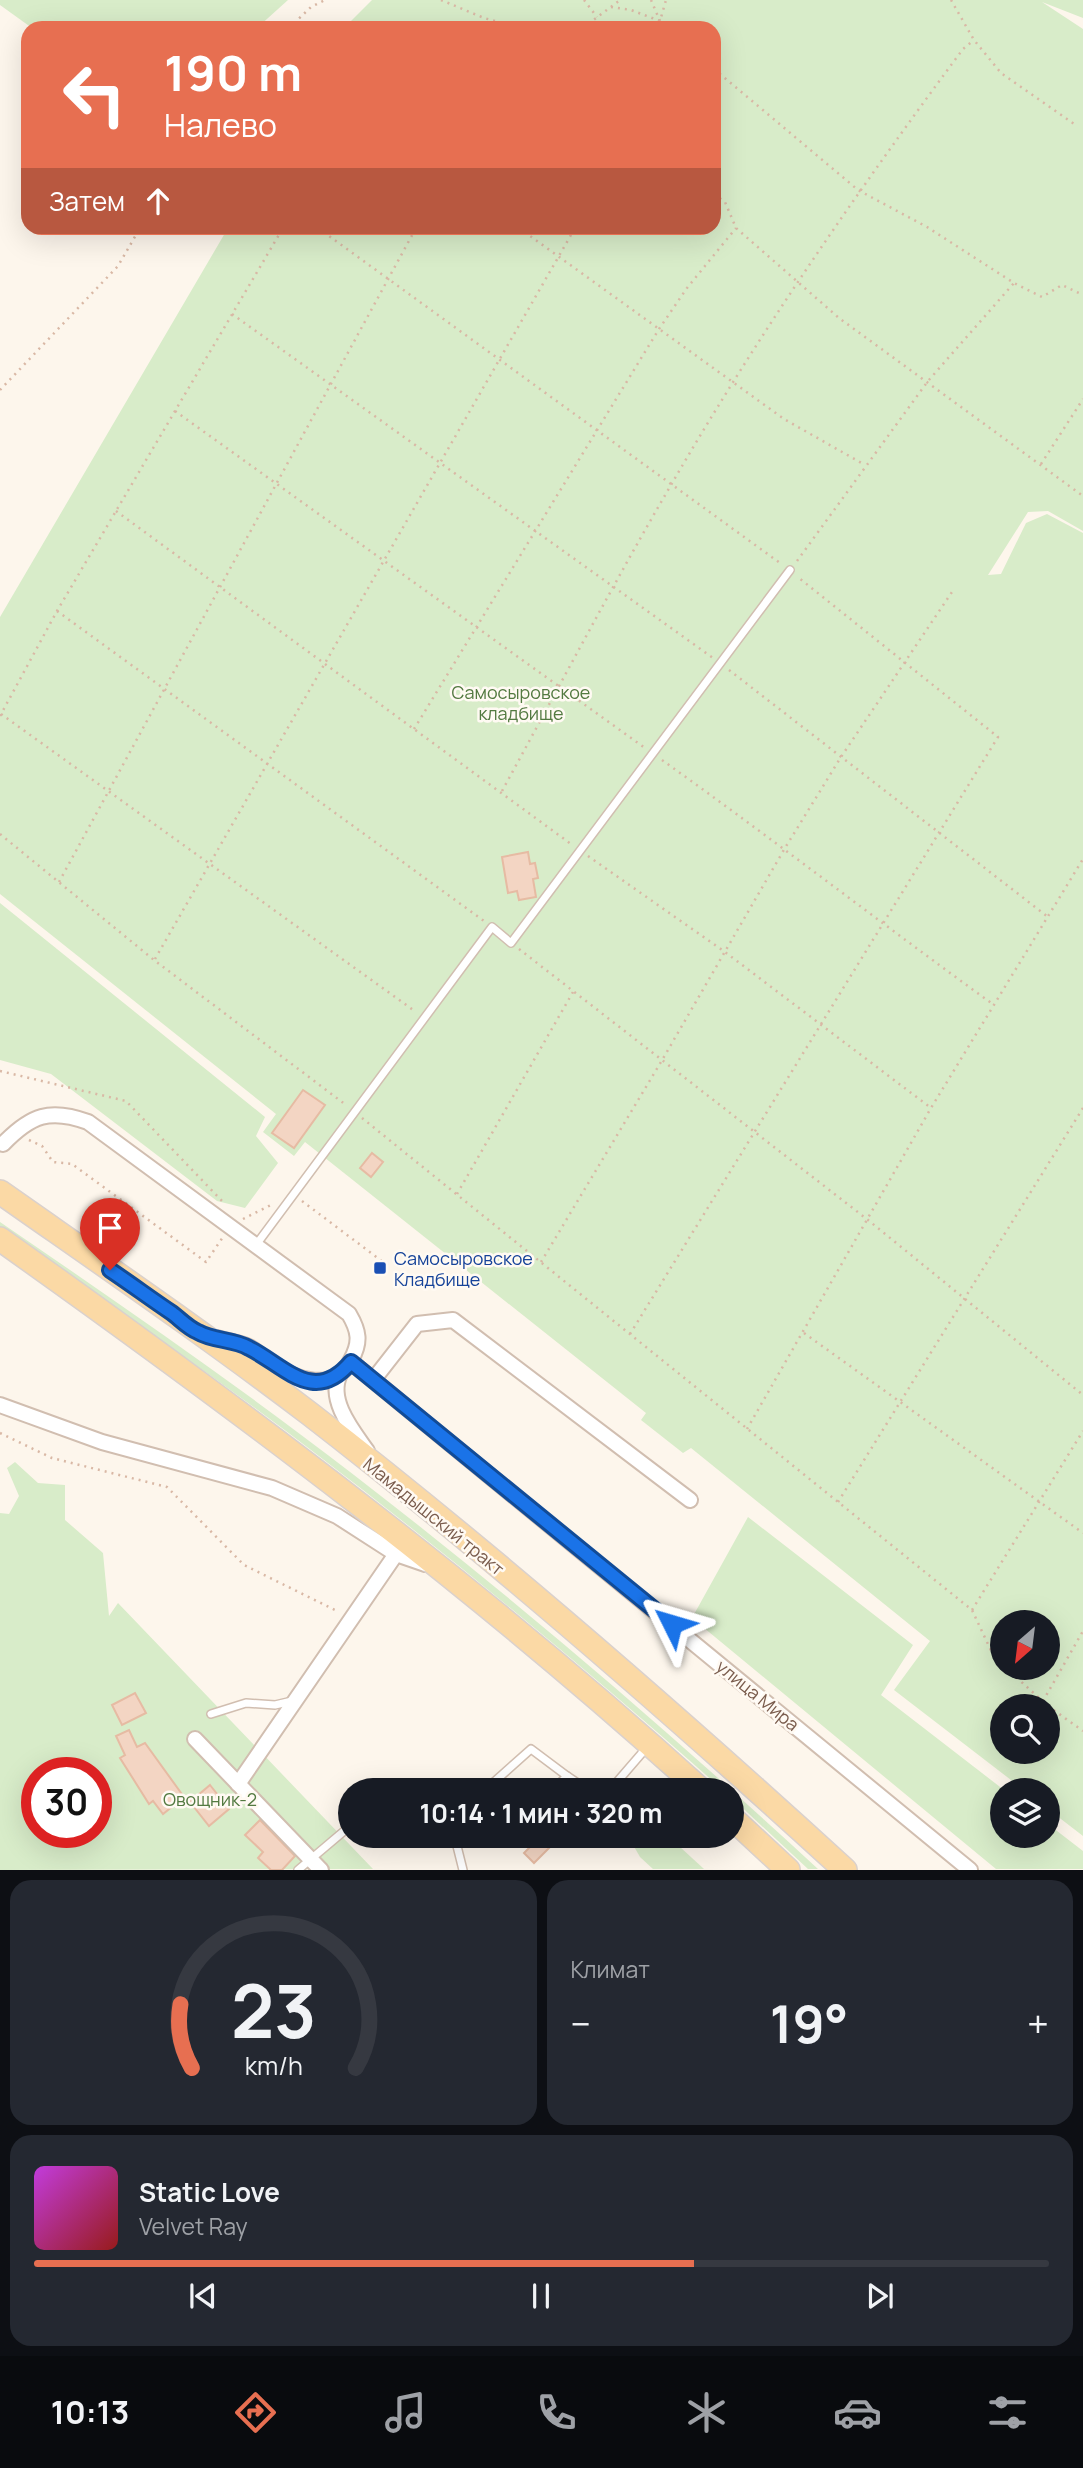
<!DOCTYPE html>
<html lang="ru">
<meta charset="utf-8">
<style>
:root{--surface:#171b24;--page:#242831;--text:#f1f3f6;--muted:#9ea1a6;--line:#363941;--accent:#e76f51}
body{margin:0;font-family:Manrope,sans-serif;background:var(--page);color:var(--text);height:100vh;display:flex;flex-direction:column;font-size:26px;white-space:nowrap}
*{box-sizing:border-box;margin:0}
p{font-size:23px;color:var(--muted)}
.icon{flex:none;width:38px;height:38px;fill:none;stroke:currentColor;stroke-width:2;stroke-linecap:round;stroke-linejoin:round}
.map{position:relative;height:1870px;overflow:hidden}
.sheet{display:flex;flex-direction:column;gap:10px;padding:10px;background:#0d0f14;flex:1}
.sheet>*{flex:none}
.top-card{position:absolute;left:21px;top:21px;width:700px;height:214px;border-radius:21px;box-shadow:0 7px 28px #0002;background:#e76f51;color:#fff;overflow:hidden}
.needle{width:46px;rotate:208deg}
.buttons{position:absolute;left:990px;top:1610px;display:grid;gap:14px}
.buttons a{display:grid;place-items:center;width:70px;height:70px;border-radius:50%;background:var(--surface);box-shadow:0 7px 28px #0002;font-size:35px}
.speed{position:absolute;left:21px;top:1757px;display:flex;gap:14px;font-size:35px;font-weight:700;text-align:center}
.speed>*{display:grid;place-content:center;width:91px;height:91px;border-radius:50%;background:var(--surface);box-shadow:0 7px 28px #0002;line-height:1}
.speed .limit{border:10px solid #d22;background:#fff;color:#111}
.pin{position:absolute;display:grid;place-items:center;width:60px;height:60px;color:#fff;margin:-72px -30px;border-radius:50% 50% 50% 0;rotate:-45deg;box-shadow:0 0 7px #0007}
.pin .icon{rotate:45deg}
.me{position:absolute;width:77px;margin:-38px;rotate:310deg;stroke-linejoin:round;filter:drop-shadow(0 0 5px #0008)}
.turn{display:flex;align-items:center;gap:24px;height:147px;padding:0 28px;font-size:32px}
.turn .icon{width:91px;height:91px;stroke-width:2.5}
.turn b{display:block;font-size:49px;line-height:60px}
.then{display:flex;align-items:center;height:66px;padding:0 28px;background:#0003;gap:14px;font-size:26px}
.big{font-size:52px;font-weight:700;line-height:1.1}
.sheet .widget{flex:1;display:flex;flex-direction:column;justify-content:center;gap:10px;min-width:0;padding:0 24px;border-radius:21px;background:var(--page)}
.sheet .dial{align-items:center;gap:0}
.dial svg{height:182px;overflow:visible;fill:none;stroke:var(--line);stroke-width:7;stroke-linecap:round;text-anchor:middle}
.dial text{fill:var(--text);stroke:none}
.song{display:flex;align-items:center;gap:21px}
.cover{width:84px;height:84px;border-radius:10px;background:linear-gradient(135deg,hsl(290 70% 55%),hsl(0 70% 35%))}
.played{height:7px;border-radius:4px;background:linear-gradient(90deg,var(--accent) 65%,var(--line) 65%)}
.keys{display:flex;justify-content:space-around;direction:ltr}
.heat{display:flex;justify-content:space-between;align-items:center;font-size:38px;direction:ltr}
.sheet .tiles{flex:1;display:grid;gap:10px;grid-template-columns:1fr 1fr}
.widget:last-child{grid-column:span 2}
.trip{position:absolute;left:338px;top:1778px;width:406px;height:70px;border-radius:35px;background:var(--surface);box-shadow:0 7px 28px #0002;font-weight:700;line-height:70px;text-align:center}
.menu{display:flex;height:112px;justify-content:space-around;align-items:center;background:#090b0e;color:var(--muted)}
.menu .icon{width:49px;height:49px}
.menu .on{color:var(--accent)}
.menu b{font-size:32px;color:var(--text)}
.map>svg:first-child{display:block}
.green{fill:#d8ecc9;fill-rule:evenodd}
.building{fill:#f3d5c3;stroke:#e6bba3;stroke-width:2}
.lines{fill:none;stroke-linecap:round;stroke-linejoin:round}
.service-casing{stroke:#d1beb0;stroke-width:10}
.minor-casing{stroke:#d1beb0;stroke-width:18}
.primary-casing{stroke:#dad1cd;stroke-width:26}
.path{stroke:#d9b8a5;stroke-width:2.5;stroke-dasharray:2 5;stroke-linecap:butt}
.service{stroke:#fff;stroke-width:7}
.minor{stroke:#fff;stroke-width:14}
.primary{stroke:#fbd9a5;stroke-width:23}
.route-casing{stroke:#114b97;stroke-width:18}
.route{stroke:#1a73e8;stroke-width:12}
.transit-dot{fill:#1a4fb4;stroke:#fffaf3;stroke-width:2.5}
.labels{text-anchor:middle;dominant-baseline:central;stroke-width:5;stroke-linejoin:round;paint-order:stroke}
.park-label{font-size:18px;fill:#537a41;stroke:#fffaf3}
.transit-label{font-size:18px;fill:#164399;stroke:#fffaf3;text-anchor:start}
.street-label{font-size:18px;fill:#7a5c4d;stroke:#fffaf3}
</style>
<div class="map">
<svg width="1083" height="1870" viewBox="0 0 1083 1870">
<rect width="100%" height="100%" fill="#fdf6ec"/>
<g class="green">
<polygon points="0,0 288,0 257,28 32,28 0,5"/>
<path d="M372,0H1083V18L1042,2L1083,29V531L1048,511L1028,512L988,575L1001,574L1026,523L1047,514L1083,533V1836L1048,1809V1790H1024L894,1690L930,1641L691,1448L683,1453L641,1420L646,1413L305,1142L294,1156L263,1132L276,1114L0,894V617L228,228H714V28H344ZM1003,1622H1048V1668H1003ZM1003,1706H1048V1752H1003Z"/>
<polygon points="0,903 265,1117 256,1136 278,1163 245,1208 217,1201 51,1074 0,1060"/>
<path d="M0,1222C120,1304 239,1386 354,1475C515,1599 669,1731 818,1869H808L732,1798V1790H723C590,1672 453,1558 311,1450C211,1373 105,1302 0,1230Z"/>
<path d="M15,1462L38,1483L65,1485V1520L103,1553L109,1616L118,1603L373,1869L0,1870V1513L9,1514L19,1496L7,1468ZM37,1773H96V1832H37Z"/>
<polygon points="748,1517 913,1645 881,1695 1004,1790 1003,1836 1048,1836 1048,1824 1083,1851 1083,1869 996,1869 692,1618"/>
<polygon points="628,1836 668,1836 704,1869 653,1869 640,1857"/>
</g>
<g class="building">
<polygon points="528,852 530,864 535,863 538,878 533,879 536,897 519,900 517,891 508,893 502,857"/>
<polygon points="303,1090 325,1105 294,1148 272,1133"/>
<polygon points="372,1153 383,1162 371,1177 360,1168"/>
<polygon points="135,1693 146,1713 122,1725 112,1705"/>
<polygon points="129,1730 137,1747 145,1743 184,1797 163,1814 153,1801 149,1804 120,1758 125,1755 116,1736"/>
<polygon points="210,1785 229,1809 209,1826 190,1802"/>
<polygon points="260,1820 295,1856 282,1870 271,1870 258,1858 263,1852 245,1835"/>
<polygon points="541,1836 561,1836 534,1863 524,1853"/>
</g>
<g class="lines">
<g class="service-casing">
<g id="service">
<polyline points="256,1245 492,927 511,943 790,570"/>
<polyline points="211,1714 246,1703 275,1705 292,1701"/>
<polyline points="485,1790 531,1749 567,1776"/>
<polyline points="553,1790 567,1776 588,1790"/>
<polyline points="610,1790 648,1746"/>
<polyline points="460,1836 457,1846 463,1870"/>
<polyline points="298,1870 350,1826"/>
</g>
</g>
<g class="minor-casing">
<g id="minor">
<path d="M3,1144C31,1115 50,1108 88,1122L349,1314C359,1331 361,1342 351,1360C334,1393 296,1381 271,1363C263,1358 257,1351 249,1347C239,1343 227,1341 217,1338"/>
<polyline points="351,1362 970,1870"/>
<path d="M340,1374C327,1400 353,1431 367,1451"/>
<polyline points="374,1379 417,1324 453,1320 690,1500"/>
<polyline points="0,1405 102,1442 272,1488 337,1516 396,1554 425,1564"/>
<polyline points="195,1739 321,1870"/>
<polyline points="238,1784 396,1554"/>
</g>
</g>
<g class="primary-casing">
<g id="primary">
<path d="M0,1192C104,1265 209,1337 310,1414C495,1557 672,1712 845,1870"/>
<path d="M0,1239C242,1411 481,1590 701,1790"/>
<polyline points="732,1818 788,1870"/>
</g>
</g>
<g class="path">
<polyline points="441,0 484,18 522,28"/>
<polyline points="584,0 597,17"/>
<polyline points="651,0 660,21 668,28"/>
<polyline points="951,0 974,40 1001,73 1077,126"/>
<polyline points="611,7 631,10 660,21 666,0"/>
<polyline points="289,28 311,7 325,0"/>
<polyline points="583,28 620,0"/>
<polyline points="714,69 858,190 927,227 1014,283 1042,297 1062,285 1083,295"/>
<polyline points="714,194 725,202 736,228 839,318 1083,496"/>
<polyline points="318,228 780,563"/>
<polyline points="519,228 784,419 865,465"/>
<polyline points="232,314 713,658"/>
<polyline points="0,390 118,266 140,228"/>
<polyline points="175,411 645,748"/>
<polyline points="1041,464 1083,399"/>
<polyline points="116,511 571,844"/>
<polyline points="797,561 928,381 1014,283"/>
<polyline points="57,611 484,921"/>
<polyline points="729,670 1048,917"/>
<polyline points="1,714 416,1012"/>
<polyline points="0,716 57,611 283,228"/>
<polyline points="414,729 659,329 687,288 736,228"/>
<path d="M662,760C774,840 882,924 994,1005"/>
<path d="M502,791C558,689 612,586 671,485C759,333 859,189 963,49L974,40"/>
<polyline points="0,834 154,960 346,1105"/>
<polyline points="588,856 725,952 931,1108"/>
<polyline points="59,882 416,228"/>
<polyline points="519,949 868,1220 1083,1395"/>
<polyline points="155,959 575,228"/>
<polyline points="0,1071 126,1101 223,1202"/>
<polyline points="362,1118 972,1610 994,1657 1003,1665"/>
<polyline points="29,1140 42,1146 53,1162 72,1164 206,1262 223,1237"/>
<polyline points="457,1194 573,992"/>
<polyline points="302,1201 391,1268"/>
<polyline points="243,1219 271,1205"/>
<polyline points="541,1262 661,1062 785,848 841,757 954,589"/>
<polyline points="804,1333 1083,1533"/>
<polyline points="630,1334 998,737 799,578"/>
<polyline points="747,1429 931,1108 1083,859"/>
<polyline points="0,1433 52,1458 167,1487 244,1565 339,1612"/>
<polyline points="838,1502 1083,1108"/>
<polyline points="972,1610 1083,1431"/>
<polyline points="1006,1668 1048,1706"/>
<polyline points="1043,1701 1083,1631"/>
<polyline points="1048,1706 1083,1731"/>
</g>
<use href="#service" class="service"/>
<use href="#minor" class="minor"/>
<use href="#primary" class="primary"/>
</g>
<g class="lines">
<g class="route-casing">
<path id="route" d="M110,1270C131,1284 151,1299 172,1313C180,1319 188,1328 198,1332C213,1341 234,1339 249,1348C285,1366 314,1406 351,1362L672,1624"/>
</g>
<use href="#route" class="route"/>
</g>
<rect class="transit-dot" x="373" y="1261" width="14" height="14" rx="3.5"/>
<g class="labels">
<g class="park-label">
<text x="521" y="692">Самосыровское<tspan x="521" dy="21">кладбище</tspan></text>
<text x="210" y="1799">Овощник-2</text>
</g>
<g class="transit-label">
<text x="394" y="1258">Самосыровское<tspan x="394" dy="21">Кладбище</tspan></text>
</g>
<g class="street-label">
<text transform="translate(434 1516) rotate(39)">Мамадышский тракт</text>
<text transform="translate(758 1695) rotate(39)">улица Мира</text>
</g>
</g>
</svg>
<div class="buttons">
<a><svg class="needle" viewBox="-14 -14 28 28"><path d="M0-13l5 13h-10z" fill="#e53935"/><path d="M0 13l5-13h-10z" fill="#9ea1a6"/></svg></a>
<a><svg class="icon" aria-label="search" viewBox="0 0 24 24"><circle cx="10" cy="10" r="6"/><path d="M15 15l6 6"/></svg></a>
<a><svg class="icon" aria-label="layers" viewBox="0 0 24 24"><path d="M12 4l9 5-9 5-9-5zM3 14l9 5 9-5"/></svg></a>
</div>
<div class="speed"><div class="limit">30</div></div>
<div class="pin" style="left:110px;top:1270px;background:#d93025"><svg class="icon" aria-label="arrive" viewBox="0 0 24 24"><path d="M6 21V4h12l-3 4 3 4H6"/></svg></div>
<svg class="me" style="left:672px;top:1624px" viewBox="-20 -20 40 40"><path d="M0-17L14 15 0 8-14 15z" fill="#1a73e8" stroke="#fff" stroke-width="4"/></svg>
<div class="trip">10:14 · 1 мин · 320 m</div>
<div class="top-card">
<div class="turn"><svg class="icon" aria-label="left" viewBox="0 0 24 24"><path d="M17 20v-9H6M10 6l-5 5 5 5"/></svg><div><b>190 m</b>Налево</div></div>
<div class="then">Затем<svg class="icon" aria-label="ahead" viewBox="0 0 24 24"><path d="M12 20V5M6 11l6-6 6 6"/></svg></div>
</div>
</div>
<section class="sheet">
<div class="tiles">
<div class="widget dial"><svg viewBox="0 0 100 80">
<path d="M14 69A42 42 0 1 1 86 69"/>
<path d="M14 69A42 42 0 0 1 9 41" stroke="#e76f51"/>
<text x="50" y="56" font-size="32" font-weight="700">23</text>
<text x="50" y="72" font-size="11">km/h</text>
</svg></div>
<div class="widget"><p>Климат</p>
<div class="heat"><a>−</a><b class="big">19°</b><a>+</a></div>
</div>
<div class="widget">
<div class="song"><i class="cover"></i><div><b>Static Love</b><p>Velvet Ray</p></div></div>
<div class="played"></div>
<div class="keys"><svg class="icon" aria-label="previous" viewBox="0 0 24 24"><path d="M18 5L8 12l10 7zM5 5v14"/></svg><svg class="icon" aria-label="pause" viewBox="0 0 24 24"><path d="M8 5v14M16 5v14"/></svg><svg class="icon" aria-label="next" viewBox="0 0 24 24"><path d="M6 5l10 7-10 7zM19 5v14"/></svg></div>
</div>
</div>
</section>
<nav class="menu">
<b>10:13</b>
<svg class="icon on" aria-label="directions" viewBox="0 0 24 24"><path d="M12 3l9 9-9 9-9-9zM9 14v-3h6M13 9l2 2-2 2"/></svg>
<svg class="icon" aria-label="music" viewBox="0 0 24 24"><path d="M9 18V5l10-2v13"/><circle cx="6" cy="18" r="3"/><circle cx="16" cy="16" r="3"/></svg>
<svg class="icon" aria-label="phone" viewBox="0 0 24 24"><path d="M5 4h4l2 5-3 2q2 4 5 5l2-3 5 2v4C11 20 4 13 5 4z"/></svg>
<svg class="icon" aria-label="climate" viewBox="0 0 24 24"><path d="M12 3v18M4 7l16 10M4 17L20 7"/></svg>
<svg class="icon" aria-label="car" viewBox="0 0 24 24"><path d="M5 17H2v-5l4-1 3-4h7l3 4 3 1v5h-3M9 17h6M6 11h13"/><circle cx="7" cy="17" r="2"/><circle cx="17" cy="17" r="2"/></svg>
<svg class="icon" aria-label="filters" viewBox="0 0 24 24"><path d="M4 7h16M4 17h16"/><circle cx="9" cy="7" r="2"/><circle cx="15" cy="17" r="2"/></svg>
</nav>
